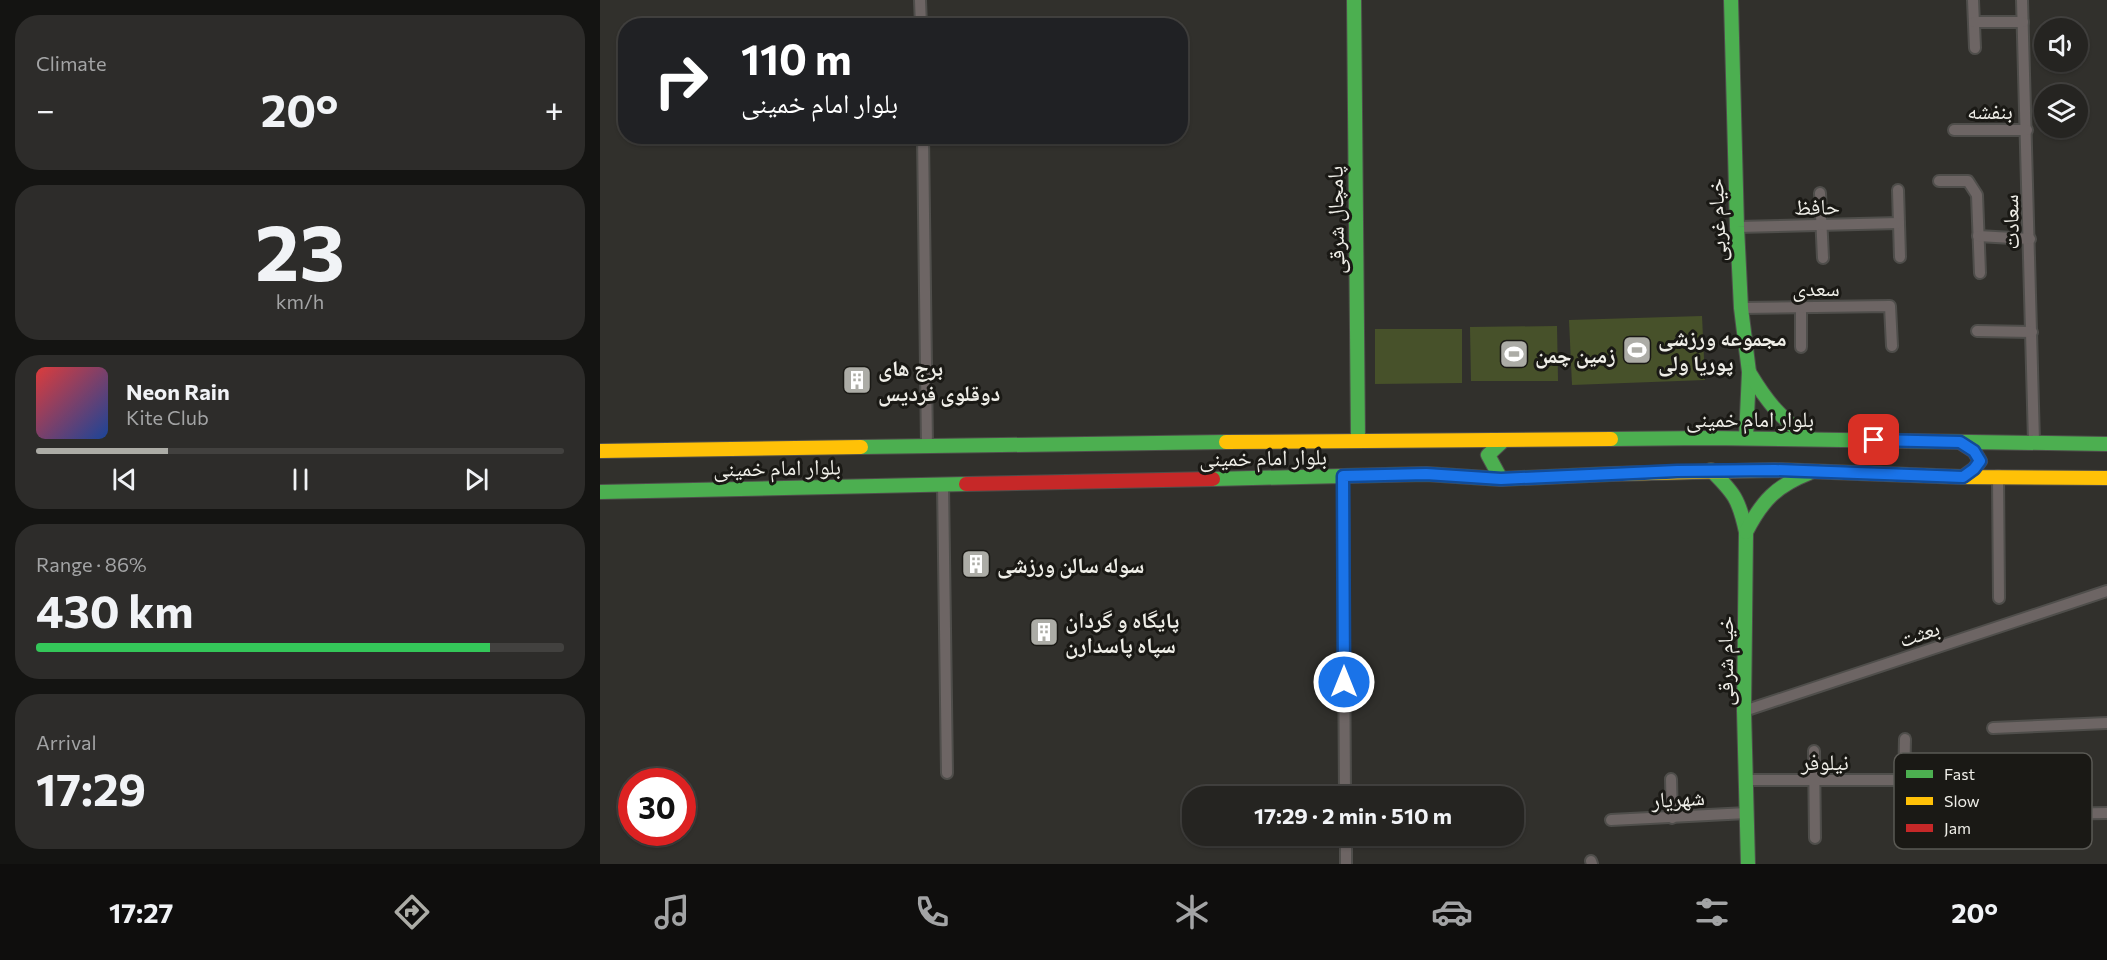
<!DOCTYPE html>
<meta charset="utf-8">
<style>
:root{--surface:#252421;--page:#2d2c2a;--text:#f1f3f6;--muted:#a3a4a5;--line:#42413f;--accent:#acaca6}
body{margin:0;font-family:Commissioner,"Noto Naskh Arabic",sans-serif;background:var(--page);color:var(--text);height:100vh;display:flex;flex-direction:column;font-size:22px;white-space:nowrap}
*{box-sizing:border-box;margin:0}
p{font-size:20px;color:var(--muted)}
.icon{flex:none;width:33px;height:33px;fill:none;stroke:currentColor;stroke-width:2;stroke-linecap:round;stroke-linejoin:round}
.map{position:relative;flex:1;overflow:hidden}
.side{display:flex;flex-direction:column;gap:15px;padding:15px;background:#141412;width:600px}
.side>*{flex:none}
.guide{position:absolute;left:18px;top:18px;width:570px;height:126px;border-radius:24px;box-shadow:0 2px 4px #0004,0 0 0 2px var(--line);background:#202124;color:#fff;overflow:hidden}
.fabs{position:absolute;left:1434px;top:18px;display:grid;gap:12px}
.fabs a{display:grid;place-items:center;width:54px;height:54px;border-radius:50%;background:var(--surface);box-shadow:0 2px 4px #0004,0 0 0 2px var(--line);font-size:30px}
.speed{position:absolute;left:18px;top:768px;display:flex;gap:12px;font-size:30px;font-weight:700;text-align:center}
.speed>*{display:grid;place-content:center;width:78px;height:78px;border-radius:50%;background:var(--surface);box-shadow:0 2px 4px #0004,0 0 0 2px var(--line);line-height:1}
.speed .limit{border:9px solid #d22;background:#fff;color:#111}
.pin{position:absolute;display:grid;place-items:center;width:51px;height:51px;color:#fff;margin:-26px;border-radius:12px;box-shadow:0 3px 9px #0006}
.me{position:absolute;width:66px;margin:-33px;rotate:0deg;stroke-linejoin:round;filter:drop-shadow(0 0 4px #0008)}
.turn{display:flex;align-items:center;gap:21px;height:126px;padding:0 24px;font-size:27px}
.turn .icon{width:78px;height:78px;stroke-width:2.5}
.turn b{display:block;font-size:42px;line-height:51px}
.big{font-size:45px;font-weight:700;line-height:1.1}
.side .tile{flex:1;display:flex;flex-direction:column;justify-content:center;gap:9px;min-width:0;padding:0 21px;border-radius:24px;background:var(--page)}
.side .dial{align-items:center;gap:0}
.dial b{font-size:78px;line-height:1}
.song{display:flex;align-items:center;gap:18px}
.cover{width:72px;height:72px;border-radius:9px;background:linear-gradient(135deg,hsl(0 70% 55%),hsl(220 70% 35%))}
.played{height:6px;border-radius:3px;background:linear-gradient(90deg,var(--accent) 25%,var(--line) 25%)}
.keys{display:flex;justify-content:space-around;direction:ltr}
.heat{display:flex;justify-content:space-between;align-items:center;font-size:33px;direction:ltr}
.charge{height:9px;border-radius:4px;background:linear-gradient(90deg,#34c759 86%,var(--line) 0)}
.trip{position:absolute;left:582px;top:786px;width:342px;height:60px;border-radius:24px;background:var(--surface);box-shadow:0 2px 4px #0004,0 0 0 2px var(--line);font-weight:700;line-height:60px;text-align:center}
.tab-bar{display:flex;height:96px;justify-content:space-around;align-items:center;background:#0f0e0d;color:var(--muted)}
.tab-bar .icon{width:42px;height:42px}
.tab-bar .selected{color:var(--accent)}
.tab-bar b{font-size:27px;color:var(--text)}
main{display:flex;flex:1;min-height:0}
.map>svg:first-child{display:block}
.green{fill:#47512a}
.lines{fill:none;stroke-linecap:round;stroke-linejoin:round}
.street-casing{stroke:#4f4e4b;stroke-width:14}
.fast-casing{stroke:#4f4e4b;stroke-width:16}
.slow-casing{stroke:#4f4e4b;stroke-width:16}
.jam-casing{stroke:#4f4e4b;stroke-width:16}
.street{stroke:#6d6564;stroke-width:10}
.fast{stroke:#4caf50;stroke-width:14}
.slow{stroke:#ffc107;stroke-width:14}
.jam{stroke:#c62828;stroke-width:14}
.route-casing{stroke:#114b97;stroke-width:15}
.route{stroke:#1a73e8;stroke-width:10}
.labels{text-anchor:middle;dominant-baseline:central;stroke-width:6;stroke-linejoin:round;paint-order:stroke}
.street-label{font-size:22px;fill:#efeee8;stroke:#1a1915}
.poi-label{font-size:22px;font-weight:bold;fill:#efeee8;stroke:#1a1915;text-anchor:start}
.key{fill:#1a1915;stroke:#5a5954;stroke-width:1.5}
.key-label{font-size:16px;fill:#efeee8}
</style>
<main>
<section class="side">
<div class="tile"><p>Climate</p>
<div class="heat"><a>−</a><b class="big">20°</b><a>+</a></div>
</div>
<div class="tile dial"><b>23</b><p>km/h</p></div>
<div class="tile">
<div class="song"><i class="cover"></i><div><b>Neon Rain</b><p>Kite Club</p></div></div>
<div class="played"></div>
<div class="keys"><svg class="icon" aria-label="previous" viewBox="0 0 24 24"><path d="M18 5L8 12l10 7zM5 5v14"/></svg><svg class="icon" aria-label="pause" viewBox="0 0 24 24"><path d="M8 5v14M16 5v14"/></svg><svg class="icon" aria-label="next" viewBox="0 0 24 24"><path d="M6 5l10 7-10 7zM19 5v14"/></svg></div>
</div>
<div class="tile"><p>Range · 86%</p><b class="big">430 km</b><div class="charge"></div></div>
<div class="tile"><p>Arrival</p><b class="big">17:29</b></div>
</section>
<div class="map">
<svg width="1507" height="864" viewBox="0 0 1507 864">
<rect width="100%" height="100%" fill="#31302c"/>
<g class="green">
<polygon points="1102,316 1105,380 972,385 969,320"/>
<polygon points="957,326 958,381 871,381 870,327"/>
<polygon points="775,329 862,329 862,383 775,384"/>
</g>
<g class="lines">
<g class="street-casing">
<g id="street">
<polyline points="320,0 321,26"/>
<polyline points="1373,0 1375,48"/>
<polyline points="1422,0 1434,442"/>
<polyline points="1374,22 1423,22"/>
<polyline points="1354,130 1427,130"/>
<polyline points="323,136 327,446"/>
<polyline points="1339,181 1368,181 1377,195 1380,273"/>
<polyline points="1298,190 1300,257"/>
<polyline points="1220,193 1223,258"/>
<polyline points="1137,227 1299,223"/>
<polyline points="1378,236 1430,239"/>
<polyline points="1201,307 1201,347"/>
<polyline points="1141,308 1290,306 1292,346"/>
<polyline points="1377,331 1432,332"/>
<polyline points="743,476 745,796"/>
<polyline points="1398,476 1399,598"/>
<polyline points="343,484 347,773"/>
<polyline points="1144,711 1507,591"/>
<polyline points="1393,728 1507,723"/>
<polyline points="1214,751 1215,838"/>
<polyline points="1071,779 1072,818"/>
<polyline points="1146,780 1304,780"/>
<polyline points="1394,815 1507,813"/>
<polyline points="1011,820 1147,813"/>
<polyline points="1303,829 1305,739"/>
<polyline points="746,836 746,864"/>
<polyline points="991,861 992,864"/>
</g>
</g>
<g class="fast-casing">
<g id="fast">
<polyline points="754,0 758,440"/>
<polyline points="1131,0 1137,227 1141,308 1149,372 1146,438"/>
<path d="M1149,372C1167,402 1181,419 1210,439"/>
<polyline points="1011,439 1109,438 1507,444"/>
<polyline points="261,447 626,442"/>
<path d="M1111,470C1134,493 1139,499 1146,532L1144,711L1148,864"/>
<polyline points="613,479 826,474 901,479 1011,474"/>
<polyline points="901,479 888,455 904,440"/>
<polyline points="0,492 366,484"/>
<path d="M1146,532C1162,501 1176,486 1209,473"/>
</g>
</g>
<g class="slow-casing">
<g id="slow">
<polyline points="626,442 1011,439"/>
<polyline points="0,451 261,447"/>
<polyline points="1011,474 1175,470 1363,477 1507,478"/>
</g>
</g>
<g class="jam-casing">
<g id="jam">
<polyline points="1360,442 1374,451 1380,461 1374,469 1363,477"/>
<polyline points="366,484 613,479"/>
</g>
</g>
<use href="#street" class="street"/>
<use href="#fast" class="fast"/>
<use href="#slow" class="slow"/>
<use href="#jam" class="jam"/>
</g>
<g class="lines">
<g class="route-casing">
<polyline id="route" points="744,682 743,476 826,474 901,479 1077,471 1175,470 1363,477 1374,469 1380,461 1374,451 1360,442 1274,440"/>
</g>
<use href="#route" class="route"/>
</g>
<defs>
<g id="stadium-square" transform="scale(1.5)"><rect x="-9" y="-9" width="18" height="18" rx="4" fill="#acaca6" stroke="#1a1915"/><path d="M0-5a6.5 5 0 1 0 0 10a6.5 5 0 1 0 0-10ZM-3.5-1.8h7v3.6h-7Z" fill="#fff"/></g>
<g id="building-square" transform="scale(1.5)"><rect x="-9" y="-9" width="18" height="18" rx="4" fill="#acaca6" stroke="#1a1915"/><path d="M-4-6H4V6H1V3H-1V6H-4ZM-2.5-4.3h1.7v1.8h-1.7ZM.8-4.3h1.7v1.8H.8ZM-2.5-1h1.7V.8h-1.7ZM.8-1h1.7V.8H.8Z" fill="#fff"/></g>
</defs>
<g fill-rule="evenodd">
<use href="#stadium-square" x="1037" y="350"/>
<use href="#stadium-square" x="914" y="354"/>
<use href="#building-square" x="257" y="380"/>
<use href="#building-square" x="376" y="564"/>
<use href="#building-square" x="444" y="632"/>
</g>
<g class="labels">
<g class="street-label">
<text x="1390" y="110">بنفشه</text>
<text transform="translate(1217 206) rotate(-1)">حافظ</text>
<text transform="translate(735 220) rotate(-91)">پامچال شرقی</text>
<text transform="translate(1116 220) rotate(-92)">خیام غربی</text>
<text transform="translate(1410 222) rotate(-91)">سعادت</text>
<text x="1216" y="287">سعدی</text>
<text x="1150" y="418">بلوار امام خمینی</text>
<text transform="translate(663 457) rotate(-1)">بلوار امام خمینی</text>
<text transform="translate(177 467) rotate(-1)">بلوار امام خمینی</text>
<text transform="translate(1319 633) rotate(-19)">بعثت</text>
<text transform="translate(1124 661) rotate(-90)">خیام شرقی</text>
<text x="1225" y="761">نیلوفر</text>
<text transform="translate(1078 798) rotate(-3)">شهریار</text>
</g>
<g class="poi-label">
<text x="1058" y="337">مجموعه ورزشی<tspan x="1058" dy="25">پوریا ولی</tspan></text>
<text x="935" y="354">زمین چمن</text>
<text x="278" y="367">برج های<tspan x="278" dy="25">دوقلوی فردیس</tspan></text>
<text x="397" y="564">سوله سالن ورزشی</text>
<text x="465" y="619">پایگاه و گردان<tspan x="465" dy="25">سپاه پاسدارن</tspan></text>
</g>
</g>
<rect x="1294" y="753" width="198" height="96" rx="9" class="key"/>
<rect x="1306" y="770" width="27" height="8" fill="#4caf50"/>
<rect x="1306" y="797" width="27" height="8" fill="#ffc107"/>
<rect x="1306" y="824" width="27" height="8" fill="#c62828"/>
<g class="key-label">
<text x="1344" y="780">Fast</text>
<text x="1344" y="807">Slow</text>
<text x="1344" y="834">Jam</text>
</g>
</svg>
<div class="fabs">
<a><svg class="icon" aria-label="sound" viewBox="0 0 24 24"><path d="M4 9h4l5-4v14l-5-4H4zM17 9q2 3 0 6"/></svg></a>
<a><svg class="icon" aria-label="layers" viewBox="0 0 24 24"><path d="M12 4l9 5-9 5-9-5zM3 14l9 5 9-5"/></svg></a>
</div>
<div class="speed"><div class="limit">30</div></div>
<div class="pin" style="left:1274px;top:440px;background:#d93025"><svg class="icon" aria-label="arrive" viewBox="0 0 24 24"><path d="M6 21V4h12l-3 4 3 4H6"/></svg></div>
<svg class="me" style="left:744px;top:682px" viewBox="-20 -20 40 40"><circle r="17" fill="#1a73e8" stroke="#fff" stroke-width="3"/><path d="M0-11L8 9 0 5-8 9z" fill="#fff"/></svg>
<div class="trip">17:29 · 2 min · 510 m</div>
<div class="guide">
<div class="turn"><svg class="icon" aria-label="right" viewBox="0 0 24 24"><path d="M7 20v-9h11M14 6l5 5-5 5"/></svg><div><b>110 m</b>بلوار امام خمینی</div></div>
</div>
</div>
</main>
<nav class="tab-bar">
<b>17:27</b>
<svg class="icon selected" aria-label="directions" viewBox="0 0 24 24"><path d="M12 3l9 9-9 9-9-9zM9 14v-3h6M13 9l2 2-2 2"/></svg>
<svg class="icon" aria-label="music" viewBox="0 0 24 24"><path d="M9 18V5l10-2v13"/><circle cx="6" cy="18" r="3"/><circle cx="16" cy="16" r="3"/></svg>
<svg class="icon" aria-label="phone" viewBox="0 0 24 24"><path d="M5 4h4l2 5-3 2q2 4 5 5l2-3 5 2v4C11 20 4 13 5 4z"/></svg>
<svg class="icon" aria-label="climate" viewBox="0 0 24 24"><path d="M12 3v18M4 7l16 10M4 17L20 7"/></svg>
<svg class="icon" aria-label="car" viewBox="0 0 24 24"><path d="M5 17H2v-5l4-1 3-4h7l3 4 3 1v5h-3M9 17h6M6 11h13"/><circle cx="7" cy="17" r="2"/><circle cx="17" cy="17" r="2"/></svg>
<svg class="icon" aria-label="filters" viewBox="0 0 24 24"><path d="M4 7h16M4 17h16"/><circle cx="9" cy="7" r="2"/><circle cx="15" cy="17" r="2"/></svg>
<b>20°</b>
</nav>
